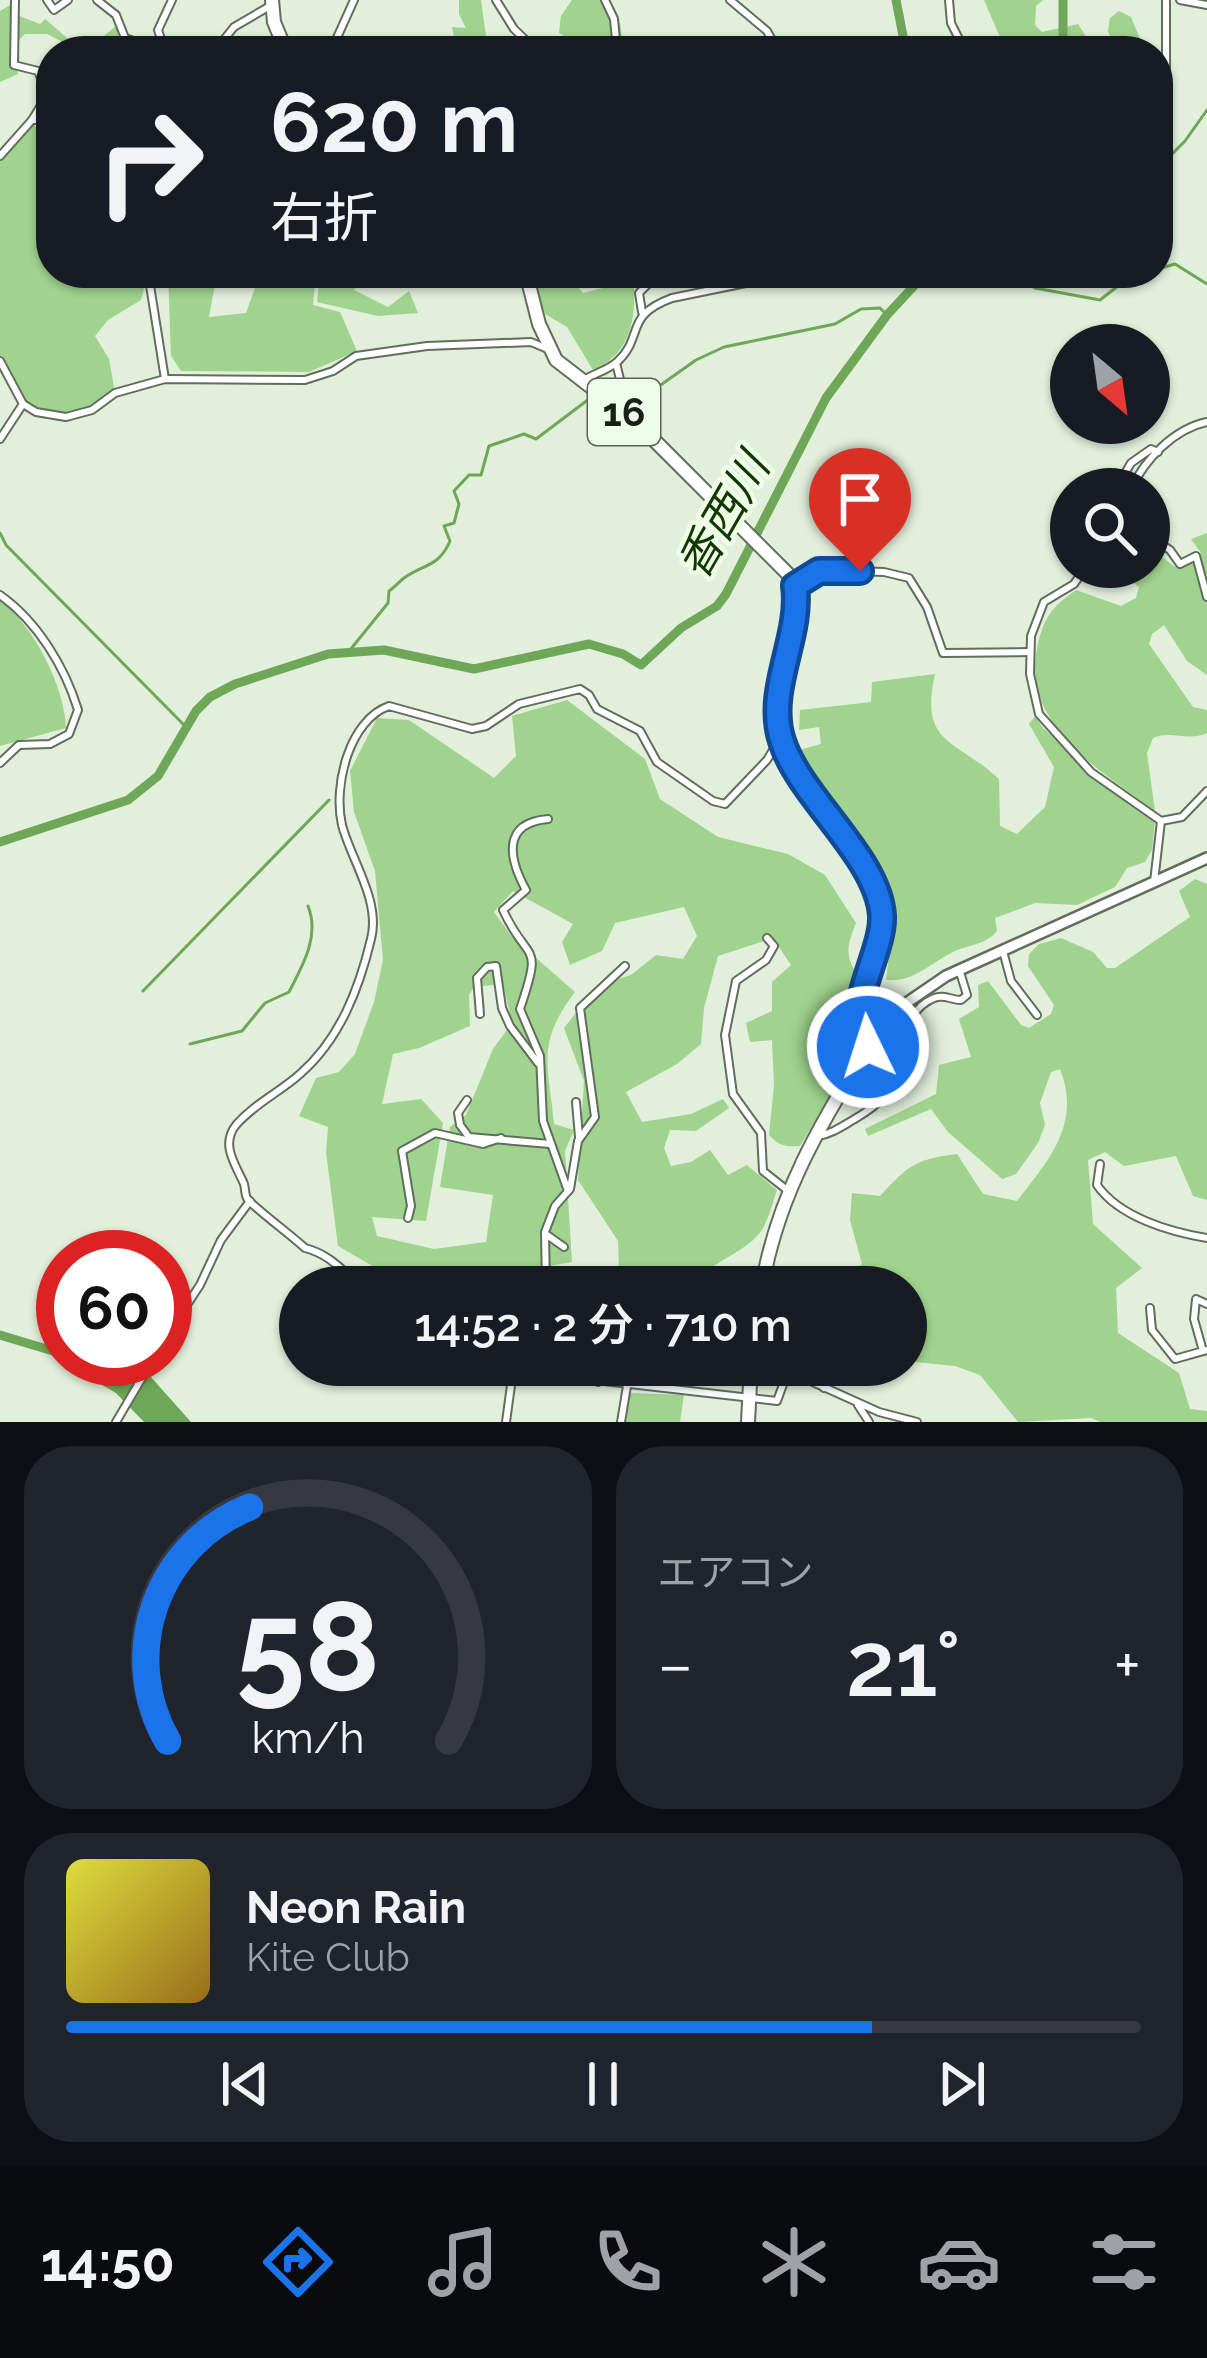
<!DOCTYPE html>
<html lang="ja">
<meta charset="utf-8">
<style>
:root{--surface:#171b24;--page:#20242c;--text:#f1f3f6;--muted:#9ea1a6;--line:#363941;--accent:#1a73e8}
body{margin:0;font-family:Raleway,"Noto Sans JP",sans-serif;background:var(--page);color:var(--text);height:100vh;display:flex;flex-direction:column;font-size:45px;white-space:nowrap}
*{box-sizing:border-box;margin:0}
p{font-size:39px;color:var(--muted)}
.icon{flex:none;width:66px;height:66px;fill:none;stroke:currentColor;stroke-width:2;stroke-linecap:round;stroke-linejoin:round}
.map{position:relative;height:1422px;overflow:hidden}
.details{display:flex;flex-direction:column;gap:24px;padding:24px;background:#0d0f14;flex:1}
.details>*{flex:none}
.top-card{position:absolute;left:36px;top:36px;width:1137px;height:252px;border-radius:48px;box-shadow:0 3px 9px #0004;background:#171b24;color:var(--text);overflow:hidden}
.needle{width:78px;rotate:151deg}
.controls{position:absolute;left:1050px;top:324px;display:grid;gap:24px}
.controls a{display:grid;place-items:center;width:120px;height:120px;border-radius:50%;background:var(--surface);box-shadow:0 3px 9px #0004;font-size:60px}
.speed{position:absolute;left:36px;top:1230px;display:flex;gap:24px;font-size:60px;font-weight:700;text-align:center}
.speed>*{display:grid;place-content:center;width:156px;height:156px;border-radius:50%;background:var(--surface);box-shadow:0 3px 9px #0004;line-height:1}
.speed .limit{border:18px solid #d22;background:#fff;color:#111}
.pin{position:absolute;display:grid;place-items:center;width:102px;height:102px;color:#fff;margin:-123px -51px;border-radius:50% 50% 50% 0;rotate:-45deg;box-shadow:0 0 12px #0007}
.pin .icon{rotate:45deg}
.me{position:absolute;width:132px;margin:-66px;rotate:356deg;stroke-linejoin:round;filter:drop-shadow(0 0 9px #0008)}
.turn{display:flex;align-items:center;gap:42px;height:252px;padding:0 36px;font-size:54px}
.turn .icon{width:156px;height:156px;stroke-width:2.5}
.turn b{display:block;font-size:84px;line-height:102px}
.big{font-size:90px;font-weight:600;line-height:1.1}
.details .tile{flex:1;display:flex;flex-direction:column;justify-content:center;gap:18px;min-width:0;padding:0 42px;border-radius:48px;background:var(--page)}
.details .dial{align-items:center;gap:0}
.dial svg{height:312px;overflow:visible;fill:none;stroke:var(--line);stroke-width:7;stroke-linecap:round;text-anchor:middle}
.dial text{fill:var(--text);stroke:none}
.song{display:flex;align-items:center;gap:36px}
.cover{width:144px;height:144px;border-radius:18px;background:linear-gradient(135deg,hsl(60 70% 55%),hsl(40 70% 35%))}
.played{height:12px;border-radius:6px;background:linear-gradient(90deg,var(--accent) 75%,var(--line) 75%)}
.keys{display:flex;justify-content:space-around;direction:ltr}
.heat{display:flex;justify-content:space-between;align-items:center;font-size:66px;direction:ltr}
.details .tiles{flex:1;display:grid;gap:24px;grid-template-columns:1fr 1fr}
.tile:last-child{grid-column:span 2}
.trip{position:absolute;left:279px;top:1266px;width:648px;height:120px;border-radius:60px;background:var(--surface);box-shadow:0 3px 9px #0004;font-weight:600;line-height:120px;text-align:center}
.menu{display:flex;height:192px;justify-content:space-around;align-items:center;background:#090b0e;color:var(--muted)}
.menu .icon{width:84px;height:84px}
.menu .selected{color:var(--accent)}
.menu b{font-size:54px;color:var(--text)}
.map>svg:first-child{display:block}
.green{fill:#a0d38e;fill-rule:evenodd}
.water{fill:#6ea757}
.lines{fill:none;stroke-linecap:round;stroke-linejoin:round}
.stream{stroke:#6ea757;stroke-width:3}
.river{stroke:#6ea757;stroke-width:9}
.street-casing{stroke:#616e5c;stroke-width:10}
.secondary-casing{stroke:#616e5c;stroke-width:14}
.primary-casing{stroke:#616e5c;stroke-width:16}
.street{stroke:#fff;stroke-width:6}
.secondary{stroke:#fff;stroke-width:9}
.primary{stroke:#fff;stroke-width:12}
.route-casing{stroke:#114b97;stroke-width:30}
.route{stroke:#1a73e8;stroke-width:21}
.labels{text-anchor:middle;dominant-baseline:central;stroke-width:9;stroke-linejoin:round;paint-order:stroke}
.shield{fill:#eefde8;stroke:#5a6256;stroke-width:3}
.shield-label{font-size:39px;font-weight:bold;fill:#1a1f18}
.water-label{font-size:45px;font-style:italic;fill:#123800;stroke:#eefde8}
</style>
<div class="map">
<svg width="1207" height="1422" viewBox="0 0 1207 1422">
<rect width="100%" height="100%" fill="#e1efdb"/>
<g class="green">
<polygon points="459,0 481,0 488,51 457,51 452,27 466,28 459,14"/>
<path d="M572,0C581,0 598,0 606,0C621,7 623,37 621,51H592L559,33L561,16Z"/>
<polygon points="984,0 1043,0 1036,6 1035,25 1042,32 1078,24 1095,51 1006,51"/>
<polygon points="12,4 14,14 40,24 45,19 75,45 87,36 93,45 116,26 119,38 108,44 107,51 60,51 61,41 47,34 25,34 14,45 18,74 0,82 0,11"/>
<polygon points="1119,11 1131,17 1145,51 1116,51 1108,31 1110,18"/>
<polygon points="34,124 43,140 51,141 51,273 148,273 141,300 108,320 95,336 109,359 115,393 92,410 53,416 23,404 0,361 0,161"/>
<polygon points="168,273 217,273 209,317 246,313 255,288 247,273 316,273 313,305 340,312 357,351 309,372 181,371 171,356"/>
<polygon points="320,273 369,273 354,290 388,307 409,291 418,313 378,316 317,302"/>
<path d="M532,273H565L583,293L603,288L605,273H633C637,312 634,353 593,370L567,327L545,314Z"/>
<path d="M1207,533V675L1187,661L1164,625L1152,634L1149,644L1193,707L1207,710V733C1188,742 1172,730 1153,738L1147,753L1155,811C1102,771 1022,727 1037,649C1043,619 1051,607 1076,590L1121,606L1136,598L1139,587L1128,578L1095,567H1149V547L1178,569L1201,553L1191,539Z"/>
<path d="M0,600C34,627 64,685 66,728L0,746Z"/>
<path d="M935,674C919,745 955,738 999,779L1000,826L1017,834L1045,807L1054,767L1029,724L1035,716L1043,728L1155,819L1152,850L1145,862L1127,868L1115,887L1077,905L1035,903L995,918L997,931C985,946 967,944 951,953C928,965 914,982 886,980L893,920L891,897L792,752L821,744L819,727L799,730L800,710L871,702L872,682Z"/>
<path d="M567,700L645,759L660,799L718,837L788,854L825,875L856,923C847,945 844,957 859,976L845,1019L858,1050L800,1146C786,1147 779,1146 769,1135L774,1085L772,1040L750,1042L746,1023L772,1011V982L791,965L773,938L718,956L704,1008L701,1044L677,1064L626,1092L642,1122L691,1114L723,1099L729,1108L696,1131L670,1130L664,1148L671,1166L691,1162L710,1150L728,1175L747,1165L777,1190C772,1204 768,1224 758,1235C740,1255 712,1261 695,1283L639,1279L619,1273L618,1241L578,1180L584,1081L564,1028L598,985L631,975L656,955L683,959L697,936L684,907L615,923L602,951L570,965L562,942L573,924L513,891L494,912L512,937L575,992C536,1043 548,1064 554,1124L574,1130L565,1151L572,1262L451,1283L376,1268L338,1246L326,1152L328,1127L299,1116L316,1078L339,1072L355,1054L374,1002L383,960L375,871L354,812L350,771L377,718L409,720L494,778L516,756L512,716ZM503,984L512,1023L493,1049L466,1115L450,1127L440,1187L493,1195L486,1242L434,1249L377,1236L372,1217L426,1221L443,1123L421,1099L382,1104L393,1054L419,1048L470,1026L469,995L474,987Z"/>
<path d="M1195,879L1207,884V1200L1193,1196L1176,1156L1124,1166L1105,1152L1088,1160L1093,1224L1142,1268L1116,1288L1118,1333L1179,1373L1190,1409L1207,1411V1422H1101L1091,1418L1018,1422L980,1375L955,1366L906,1361V1287H814L800,1268L840,1277L862,1264L850,1220L852,1193L880,1196C908,1166 915,1159 957,1154L983,1194L1017,1201C1048,1161 1082,1124 1060,1069L1051,1072L1040,1103L1045,1125L1038,1143L1016,1174L1002,1179L948,1132L931,1109L868,1136L865,1129L936,1094L939,1065L971,1057L959,1019L979,1007L978,985L988,981L1021,1025L1029,1028L1051,1014L1054,1005L1028,966L1029,954L1039,944L1061,938L1093,952L1107,968H1115L1190,917L1179,891Z"/>
<polygon points="627,1393 684,1395 680,1422 622,1422"/>
</g>
<polygon class="water" points="123,1359 150,1376 191,1422 144,1422 116,1393 87,1376 81,1360"/>
<g class="lines">
<g class="stream">
<polyline points="1158,168 1185,141 1207,110"/>
<polyline points="1158,269 1175,264 1207,284"/>
<polyline points="1029,273 1030,285 1035,288 1100,300 1123,282 1147,273"/>
<polyline points="627,397 648,394 696,360 724,347 835,324 861,309 880,308 887,315"/>
<polyline points="0,533 6,545 186,727"/>
<path d="M350,650L388,603L389,591C395,587 399,582 404,578C424,564 439,567 450,541L444,526L454,523L459,504L454,491L469,475H481L489,446L524,434L536,439L593,396"/>
<polyline points="143,991 329,800"/>
<path d="M190,1044L242,1031L265,1003L289,992C303,965 320,936 308,906"/>
</g>
<g class="river">
<polyline points="896,0 906,51"/>
<polyline points="1063,0 1063,51"/>
<polyline points="0,842 128,800 158,776 196,711 210,697 235,684 328,654 384,650 474,669 589,644 623,654 641,665 681,628 717,606 726,594 826,398 887,315 926,273"/>
<polyline points="0,1335 63,1354"/>
</g>
<g class="street-casing">
<g id="street">
<path d="M15,0L14,65L38,71C50,98 45,98 32,120"/>
<polyline points="47,0 54,10 68,0"/>
<polyline points="97,0 116,15 125,38 144,45 162,43"/>
<polyline points="496,0 514,29 537,51"/>
<polyline points="605,0 614,19 617,51"/>
<polyline points="730,0 767,31 778,51"/>
<polyline points="949,0 951,23 965,51"/>
<polyline points="1180,0 1207,5"/>
<polyline points="165,51 158,30 172,0"/>
<polyline points="215,51 234,27 270,6"/>
<polyline points="331,51 354,0"/>
<polyline points="1158,97 1166,71 1166,0"/>
<polyline points="0,156 32,120 51,120"/>
<polyline points="148,273 165,379"/>
<polyline points="642,312 639,293 659,273"/>
<polyline points="0,361 23,404 36,412 66,417 92,410 115,393 165,379 305,380 333,371 356,356 427,346 531,342 550,350"/>
<polyline points="616,363 628,412"/>
<path d="M582,381C593,374 608,370 617,362C645,336 623,316 672,298L795,273"/>
<polyline points="0,439 23,404"/>
<polyline points="1116,489 1131,463 1151,449 1158,452"/>
<path d="M1131,489C1145,459 1174,429 1207,422"/>
<polyline points="1149,536 1170,550 1180,564 1196,556 1207,597"/>
<polyline points="1086,567 1074,584 1044,602 1031,636 1030,674 1039,714 1091,772 1161,821 1182,817 1207,791"/>
<polyline points="796,586 825,570 884,572 909,578 927,607 943,653 1030,652"/>
<path d="M0,595C37,621 65,667 78,710L69,734L50,744L19,745L0,763"/>
<path d="M548,819C500,823 510,861 526,890L503,910C528,965 544,939 520,1009L540,1056L543,1121L568,1191"/>
<polyline points="1154,882 1161,821"/>
<polyline points="767,938 774,946 766,960 736,981 725,1035 733,1094 761,1133 763,1171 787,1190"/>
<polyline points="1003,951 1011,981 1037,1015"/>
<polyline points="480,1014 477,978 487,967 496,966 502,1008 510,1026 538,1063"/>
<polyline points="467,1100 458,1113 460,1125 469,1137 550,1144"/>
<polyline points="576,1102 579,1137"/>
<path d="M818,1136C831,1134 841,1127 853,1120C866,1112 880,1104 889,1089C906,1061 897,1013 934,998C944,994 951,1000 961,1000L967,995L959,969"/>
<path d="M1100,1164L1097,1185C1119,1217 1170,1232 1207,1238"/>
<polyline points="408,1218 411,1206 402,1151 435,1133 483,1144 501,1138"/>
<polyline points="547,1235 564,1247"/>
<path d="M362,1287C342,1270 329,1254 305,1248C287,1232 266,1217 249,1201C244,1196 246,1191 244,1184C236,1165 220,1145 236,1125C254,1104 280,1092 300,1074C340,1039 359,989 371,939C381,901 351,860 342,825C333,786 349,720 389,706L472,729L486,726L519,704L580,689L589,695L597,709L640,731L657,762L713,801L725,804L767,760L779,740"/>
<polyline points="546,1287 545,1232 555,1206 570,1189 578,1141 595,1117 580,1008 625,966"/>
<polyline points="709,1287 710,1286"/>
<polyline points="1150,1308 1152,1330 1175,1359 1207,1350"/>
<polyline points="165,1338 200,1285 221,1240 250,1201"/>
<polyline points="1203,1351 1194,1319 1196,1299 1207,1304"/>
<polyline points="518,1365 534,1373 777,1401 788,1371"/>
<polyline points="775,1365 879,1412 917,1422"/>
<polyline points="372,1373 375,1365"/>
<polyline points="598,1382 603,1365"/>
<polyline points="824,1388 835,1365"/>
<polyline points="858,1405 869,1422"/>
<polyline points="116,1422 153,1359"/>
<polyline points="506,1422 512,1378 519,1366"/>
<polyline points="621,1422 627,1386"/>
</g>
</g>
<g class="secondary-casing">
<polyline id="secondary" points="868,1047 905,1004 946,976 1207,858"/>
</g>
<g class="primary-casing">
<g id="primary">
<polyline points="272,0 274,22 286,51"/>
<path d="M526,273L539,324L556,360L635,421L793,579L797,593C787,648 768,705 788,758L872,881C880,899 884,917 881,937C875,970 841,1019 868,1047C820,1124 777,1197 762,1287"/>
<polyline points="748,1422 751,1365"/>
</g>
</g>
<use href="#street" class="street"/>
<use href="#secondary" class="secondary"/>
<use href="#primary" class="primary"/>
</g>
<g class="lines">
<g class="route-casing">
<path id="route" d="M860,571H819L795,586C802,637 765,690 782,741C800,798 879,858 882,916C884,953 839,1018 868,1047"/>
</g>
<use href="#route" class="route"/>
</g>
<g class="labels">
<rect class="shield" x="588" y="379" width="72" height="66" rx="9"/>
<g class="shield-label">
<text x="624" y="412">16</text>
</g>
<g class="water-label">
<text transform="translate(723 516) rotate(-60)">香西川</text>
</g>
</g>
</svg>
<div class="controls">
<a><svg class="needle" viewBox="-14 -14 28 28"><path d="M0-13l5 13h-10z" fill="#e53935"/><path d="M0 13l5-13h-10z" fill="#9ea1a6"/></svg></a>
<a><svg class="icon" aria-label="search" viewBox="0 0 24 24"><circle cx="10" cy="10" r="6"/><path d="M15 15l6 6"/></svg></a>
</div>
<div class="speed"><div class="limit">60</div></div>
<div class="pin" style="left:860px;top:571px;background:#d93025"><svg class="icon" aria-label="arrive" viewBox="0 0 24 24"><path d="M6 21V4h12l-3 4 3 4H6"/></svg></div>
<svg class="me" style="left:868px;top:1047px" viewBox="-20 -20 40 40"><circle r="17" fill="#1a73e8" stroke="#fff" stroke-width="3"/><path d="M0-11L8 9 0 5-8 9z" fill="#fff"/></svg>
<div class="trip">14:52 · 2 分 · 710 m</div>
<div class="top-card">
<div class="turn"><svg class="icon" aria-label="right" viewBox="0 0 24 24"><path d="M7 20v-9h11M14 6l5 5-5 5"/></svg><div><b>620 m</b>右折</div></div>
</div>
</div>
<section class="details">
<div class="tiles">
<div class="tile dial"><svg viewBox="0 0 100 80">
<path d="M14 69A42 42 0 1 1 86 69"/>
<path d="M14 69A42 42 0 0 1 35 9" stroke="#1a73e8"/>
<text x="50" y="56" font-size="32" font-weight="700">58</text>
<text x="50" y="72" font-size="11">km/h</text>
</svg></div>
<div class="tile"><p>エアコン</p>
<div class="heat"><a>−</a><b class="big">21°</b><a>+</a></div>
</div>
<div class="tile">
<div class="song"><i class="cover"></i><div><b>Neon Rain</b><p>Kite Club</p></div></div>
<div class="played"></div>
<div class="keys"><svg class="icon" aria-label="previous" viewBox="0 0 24 24"><path d="M18 5L8 12l10 7zM5 5v14"/></svg><svg class="icon" aria-label="pause" viewBox="0 0 24 24"><path d="M8 5v14M16 5v14"/></svg><svg class="icon" aria-label="next" viewBox="0 0 24 24"><path d="M6 5l10 7-10 7zM19 5v14"/></svg></div>
</div>
</div>
</section>
<nav class="menu">
<b>14:50</b>
<svg class="icon selected" aria-label="directions" viewBox="0 0 24 24"><path d="M12 3l9 9-9 9-9-9zM9 14v-3h6M13 9l2 2-2 2"/></svg>
<svg class="icon" aria-label="music" viewBox="0 0 24 24"><path d="M9 18V5l10-2v13"/><circle cx="6" cy="18" r="3"/><circle cx="16" cy="16" r="3"/></svg>
<svg class="icon" aria-label="phone" viewBox="0 0 24 24"><path d="M5 4h4l2 5-3 2q2 4 5 5l2-3 5 2v4C11 20 4 13 5 4z"/></svg>
<svg class="icon" aria-label="climate" viewBox="0 0 24 24"><path d="M12 3v18M4 7l16 10M4 17L20 7"/></svg>
<svg class="icon" aria-label="car" viewBox="0 0 24 24"><path d="M5 17H2v-5l4-1 3-4h7l3 4 3 1v5h-3M9 17h6M6 11h13"/><circle cx="7" cy="17" r="2"/><circle cx="17" cy="17" r="2"/></svg>
<svg class="icon" aria-label="filters" viewBox="0 0 24 24"><path d="M4 7h16M4 17h16"/><circle cx="9" cy="7" r="2"/><circle cx="15" cy="17" r="2"/></svg>
</nav>
